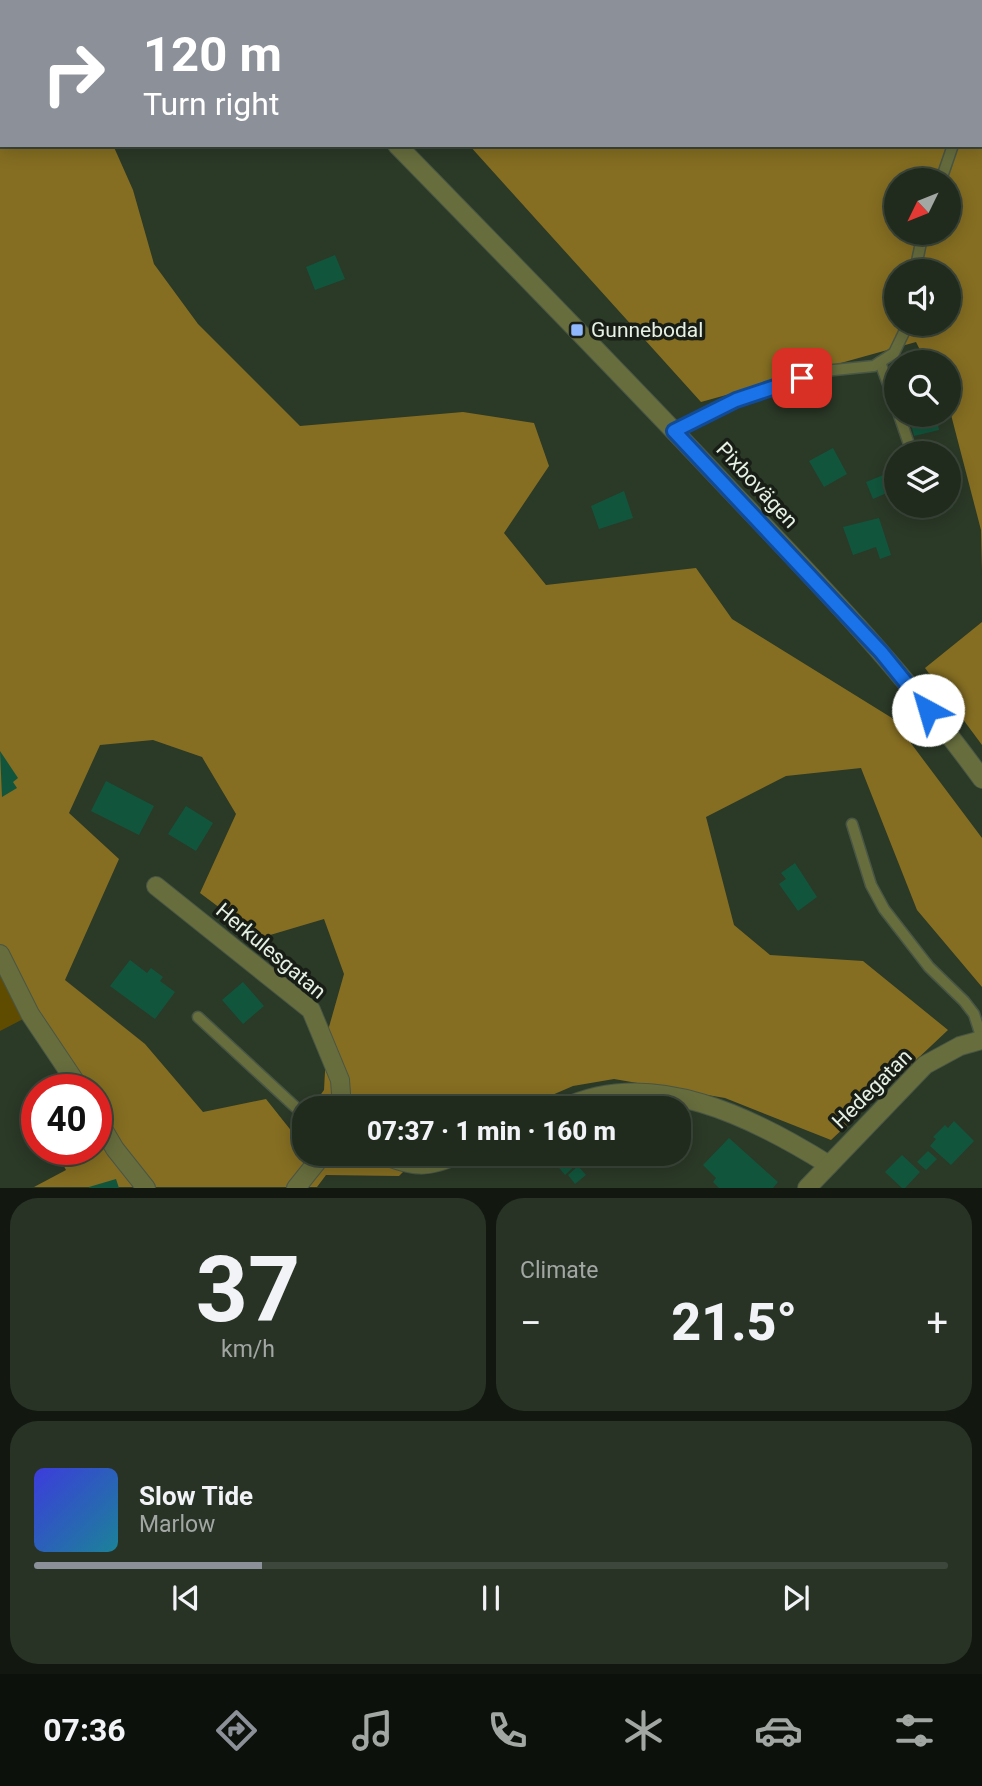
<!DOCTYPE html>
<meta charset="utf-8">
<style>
:root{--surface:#202b1d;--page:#283326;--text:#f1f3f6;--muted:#a2a7a4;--line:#3d473b;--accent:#8c9099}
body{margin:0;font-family:Roboto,sans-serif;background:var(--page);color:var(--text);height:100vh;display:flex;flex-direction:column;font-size:26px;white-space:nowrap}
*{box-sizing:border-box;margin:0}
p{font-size:23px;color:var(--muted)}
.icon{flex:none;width:38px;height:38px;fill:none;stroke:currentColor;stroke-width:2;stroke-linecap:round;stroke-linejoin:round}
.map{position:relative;height:1188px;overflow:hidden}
.details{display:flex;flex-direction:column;gap:10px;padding:10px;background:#121810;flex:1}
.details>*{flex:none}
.hud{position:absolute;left:0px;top:0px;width:984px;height:147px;box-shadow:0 4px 18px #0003,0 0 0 2px var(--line);background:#8c9099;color:#fff;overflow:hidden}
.needle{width:46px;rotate:227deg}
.buttons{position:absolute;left:884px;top:168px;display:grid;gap:14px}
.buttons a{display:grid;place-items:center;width:77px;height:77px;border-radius:50%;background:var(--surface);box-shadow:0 4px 18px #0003,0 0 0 2px var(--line);font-size:35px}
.speed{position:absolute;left:21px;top:1074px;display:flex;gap:14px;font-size:35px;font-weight:700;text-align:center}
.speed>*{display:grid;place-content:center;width:91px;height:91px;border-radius:50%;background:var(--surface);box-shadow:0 4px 18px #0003,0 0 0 2px var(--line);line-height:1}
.speed .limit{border:10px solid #d22;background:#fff;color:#111}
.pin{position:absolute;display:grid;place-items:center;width:60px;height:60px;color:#fff;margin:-30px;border-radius:14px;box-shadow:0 4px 10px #0006}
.me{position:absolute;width:77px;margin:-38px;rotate:321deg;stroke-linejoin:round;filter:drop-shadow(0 0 5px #0008)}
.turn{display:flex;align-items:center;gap:24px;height:147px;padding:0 28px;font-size:32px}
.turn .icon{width:91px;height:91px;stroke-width:2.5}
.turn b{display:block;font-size:49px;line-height:60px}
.big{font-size:52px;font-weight:800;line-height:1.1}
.details .widget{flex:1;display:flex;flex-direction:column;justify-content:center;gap:10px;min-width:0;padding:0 24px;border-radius:28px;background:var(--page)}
.details .dial{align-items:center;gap:0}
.dial b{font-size:91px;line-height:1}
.song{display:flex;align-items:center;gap:21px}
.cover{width:84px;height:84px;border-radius:10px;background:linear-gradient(135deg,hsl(240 70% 55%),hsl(190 70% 35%))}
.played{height:7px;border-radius:4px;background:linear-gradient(90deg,var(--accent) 25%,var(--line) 25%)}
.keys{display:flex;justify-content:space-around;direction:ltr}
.heat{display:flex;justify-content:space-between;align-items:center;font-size:38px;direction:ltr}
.details .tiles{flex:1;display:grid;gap:10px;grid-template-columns:1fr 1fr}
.widget:last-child{grid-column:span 2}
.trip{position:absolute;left:292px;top:1096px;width:399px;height:70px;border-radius:28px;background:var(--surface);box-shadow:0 4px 18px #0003,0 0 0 2px var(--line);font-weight:800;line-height:70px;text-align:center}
.menu{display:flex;height:112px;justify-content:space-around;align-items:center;background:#0d110c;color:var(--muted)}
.menu .icon{width:49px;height:49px}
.menu .active{color:var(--accent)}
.menu b{font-size:32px;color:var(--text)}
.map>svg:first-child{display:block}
.green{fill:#604c00}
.forest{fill:#856e22;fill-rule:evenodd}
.building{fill:#12553d}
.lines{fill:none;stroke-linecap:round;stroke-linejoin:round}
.service-casing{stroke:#495645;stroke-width:13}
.minor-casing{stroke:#495645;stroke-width:20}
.tertiary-casing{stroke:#495645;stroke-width:20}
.service{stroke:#676d3d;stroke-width:10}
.minor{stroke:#676d3d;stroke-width:18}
.tertiary{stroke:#676d3d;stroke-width:18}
.route-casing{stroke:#114b97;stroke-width:18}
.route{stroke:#1a73e8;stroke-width:12}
.poi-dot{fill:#90b8fd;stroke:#181e16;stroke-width:2.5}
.labels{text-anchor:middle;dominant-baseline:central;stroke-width:7;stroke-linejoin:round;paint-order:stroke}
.poi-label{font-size:21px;fill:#e6f0e4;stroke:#181e16;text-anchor:start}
.street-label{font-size:21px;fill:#e6f0e4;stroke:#181e16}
</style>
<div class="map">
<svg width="982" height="1188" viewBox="0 0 982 1188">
<rect width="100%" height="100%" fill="#2b3927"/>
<polygon class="green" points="0,974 29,1016 0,1031"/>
<g class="forest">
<path d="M338,0H982V571L981,530L949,407L948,362H926L916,342L701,402L469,145H982V2ZM896,180H948V233H896ZM896,271H948V324H896Z"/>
<polygon points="0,80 2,145 113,145 133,190 154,264 198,324 300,426 463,412 534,423 549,466 504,533 546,585 696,568 732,619 892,718 982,838 982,987 917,910 861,768 786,776 706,817 734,925 770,955 863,961 948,1030 831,1140 725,1098 614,1079 573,1086 522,1108 311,1108 324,1090 327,1034 344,974 324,919 260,938 200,893 236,814 202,757 153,740 100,745 69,813 119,859 65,980 145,1044 203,1112 266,1099 293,1133 304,1118 304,1153 422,1153 399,1176 326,1175 317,1187 34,1187 66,1170 55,1150 96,1150 96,1090 70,1090 29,1016 0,974"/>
<polygon points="982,622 982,745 925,668"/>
</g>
<g class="building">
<polygon points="335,255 345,279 315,290 306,267"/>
<polygon points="936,415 939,430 914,436 909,416"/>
<polygon points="833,448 847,474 824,487 809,461"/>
<polygon points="896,470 896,489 873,499 866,482"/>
<polygon points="624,491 633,518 599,529 591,506"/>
<polygon points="949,496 953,507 921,520 915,506 948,506"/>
<polygon points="879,518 891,555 880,559 876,547 853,555 843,527"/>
<polygon points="0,751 18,778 13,782 17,788 2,797"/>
<polygon points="106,781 154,806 139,835 91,811"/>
<polygon points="186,806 213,823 196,851 168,834"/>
<polygon points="795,863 817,897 798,911 779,884 786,879 781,873"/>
<polygon points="130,960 147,973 151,968 163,977 160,981 175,992 155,1019 110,986"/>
<polygon points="243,982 264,1006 243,1024 222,1000"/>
<polygon points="954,1121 974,1141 951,1165 930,1146 936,1139 933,1137 945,1125 948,1128"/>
<polygon points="729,1138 778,1182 773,1188 719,1188 713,1182 716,1178 703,1165"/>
<polygon points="928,1151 937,1159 926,1170 917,1162"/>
<polygon points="547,1153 569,1153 578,1163 565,1175"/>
<polygon points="902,1155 920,1172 905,1188 902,1188 885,1172"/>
<polygon points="578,1166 586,1175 575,1184 568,1175"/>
<polygon points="116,1179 119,1188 89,1188 89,1187"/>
</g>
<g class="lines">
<g class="service-casing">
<g id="service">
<polyline points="979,0 979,2"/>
<polyline points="982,14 982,15"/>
<polyline points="982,55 982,54"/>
<polyline points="941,180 953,145"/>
<polyline points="915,271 923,233"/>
<polyline points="880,362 896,406"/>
<polyline points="899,415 912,453"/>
<polyline points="674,431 736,400 824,371 874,366 894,353 908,324"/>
<polyline points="852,824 871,885 884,909 929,967 964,1001 974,1014 982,1039"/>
<polyline points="198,1017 304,1115"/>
</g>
</g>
<g class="minor-casing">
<g id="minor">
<polyline points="156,886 311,1010 340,1080 342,1108"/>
<polyline points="0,954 30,1014 81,1090"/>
<path d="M564,1108C652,1066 754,1118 829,1165"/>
<polyline points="96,1117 115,1149 146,1188"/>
<path d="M378,1153C414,1168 427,1169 462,1153"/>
<polyline points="296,1188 324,1153"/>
<polyline points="807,1188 925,1065 960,1046 982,1040"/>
</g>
</g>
<g class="tertiary-casing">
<g id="tertiary">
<polyline points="278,0 279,2"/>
<path d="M397,145C508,259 619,372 728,488C817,581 906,674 982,779"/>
</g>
</g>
<use href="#service" class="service"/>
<use href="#minor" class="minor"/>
<use href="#tertiary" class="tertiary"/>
</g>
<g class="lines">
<g class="route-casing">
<polyline id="route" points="802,378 736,400 674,431 881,652 928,710"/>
</g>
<use href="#route" class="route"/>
</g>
<rect class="poi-dot" x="570" y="323" width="14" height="14" rx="3.5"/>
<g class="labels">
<g class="poi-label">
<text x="591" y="330">Gunnebodal</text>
</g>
<g class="street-label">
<text transform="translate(757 485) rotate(47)">Pixbovägen</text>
<text transform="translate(271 951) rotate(40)">Herkulesgatan</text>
<text transform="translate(872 1089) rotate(-45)">Hedegatan</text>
</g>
</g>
</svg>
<div class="buttons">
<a><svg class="needle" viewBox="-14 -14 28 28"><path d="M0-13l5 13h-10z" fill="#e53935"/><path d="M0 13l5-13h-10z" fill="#a2a7a4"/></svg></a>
<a><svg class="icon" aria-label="sound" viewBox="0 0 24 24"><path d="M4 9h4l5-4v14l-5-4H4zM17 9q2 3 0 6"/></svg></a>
<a><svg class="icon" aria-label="search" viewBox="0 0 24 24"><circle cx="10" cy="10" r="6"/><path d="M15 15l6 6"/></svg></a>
<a><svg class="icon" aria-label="layers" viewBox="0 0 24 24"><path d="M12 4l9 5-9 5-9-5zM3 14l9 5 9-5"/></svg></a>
</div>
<div class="speed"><div class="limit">40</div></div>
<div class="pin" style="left:802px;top:378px;background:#d93025"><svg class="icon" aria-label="arrive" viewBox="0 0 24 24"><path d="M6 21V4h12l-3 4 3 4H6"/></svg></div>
<svg class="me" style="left:928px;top:710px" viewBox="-20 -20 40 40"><circle r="19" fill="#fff"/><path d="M0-13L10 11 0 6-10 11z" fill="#1a73e8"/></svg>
<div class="trip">07:37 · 1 min · 160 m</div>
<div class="hud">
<div class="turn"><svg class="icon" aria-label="right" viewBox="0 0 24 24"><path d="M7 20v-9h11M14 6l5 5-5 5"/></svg><div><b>120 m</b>Turn right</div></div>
</div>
</div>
<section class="details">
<div class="tiles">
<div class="widget dial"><b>37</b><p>km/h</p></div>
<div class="widget"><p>Climate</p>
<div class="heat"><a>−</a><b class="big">21.5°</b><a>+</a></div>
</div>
<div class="widget">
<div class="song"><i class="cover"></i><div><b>Slow Tide</b><p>Marlow</p></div></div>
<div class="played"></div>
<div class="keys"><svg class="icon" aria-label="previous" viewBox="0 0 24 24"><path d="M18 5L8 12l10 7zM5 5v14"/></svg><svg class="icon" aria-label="pause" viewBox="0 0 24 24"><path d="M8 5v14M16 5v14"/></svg><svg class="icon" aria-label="next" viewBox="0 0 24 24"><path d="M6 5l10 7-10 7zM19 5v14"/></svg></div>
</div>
</div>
</section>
<nav class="menu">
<b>07:36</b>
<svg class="icon active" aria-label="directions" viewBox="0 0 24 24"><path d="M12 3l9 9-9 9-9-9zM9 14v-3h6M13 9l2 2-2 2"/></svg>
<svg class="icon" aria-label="music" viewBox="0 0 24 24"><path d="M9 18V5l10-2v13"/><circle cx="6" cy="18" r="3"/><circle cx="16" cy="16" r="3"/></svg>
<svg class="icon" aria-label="phone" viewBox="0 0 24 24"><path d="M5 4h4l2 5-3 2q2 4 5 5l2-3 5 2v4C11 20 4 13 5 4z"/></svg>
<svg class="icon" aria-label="climate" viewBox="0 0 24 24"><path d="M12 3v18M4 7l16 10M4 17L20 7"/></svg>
<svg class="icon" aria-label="car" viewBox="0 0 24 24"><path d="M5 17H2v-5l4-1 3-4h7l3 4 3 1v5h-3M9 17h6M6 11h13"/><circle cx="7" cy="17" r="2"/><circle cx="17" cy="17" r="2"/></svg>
<svg class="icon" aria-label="filters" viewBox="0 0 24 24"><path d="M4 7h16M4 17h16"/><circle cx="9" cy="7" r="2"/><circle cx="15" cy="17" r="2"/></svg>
</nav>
